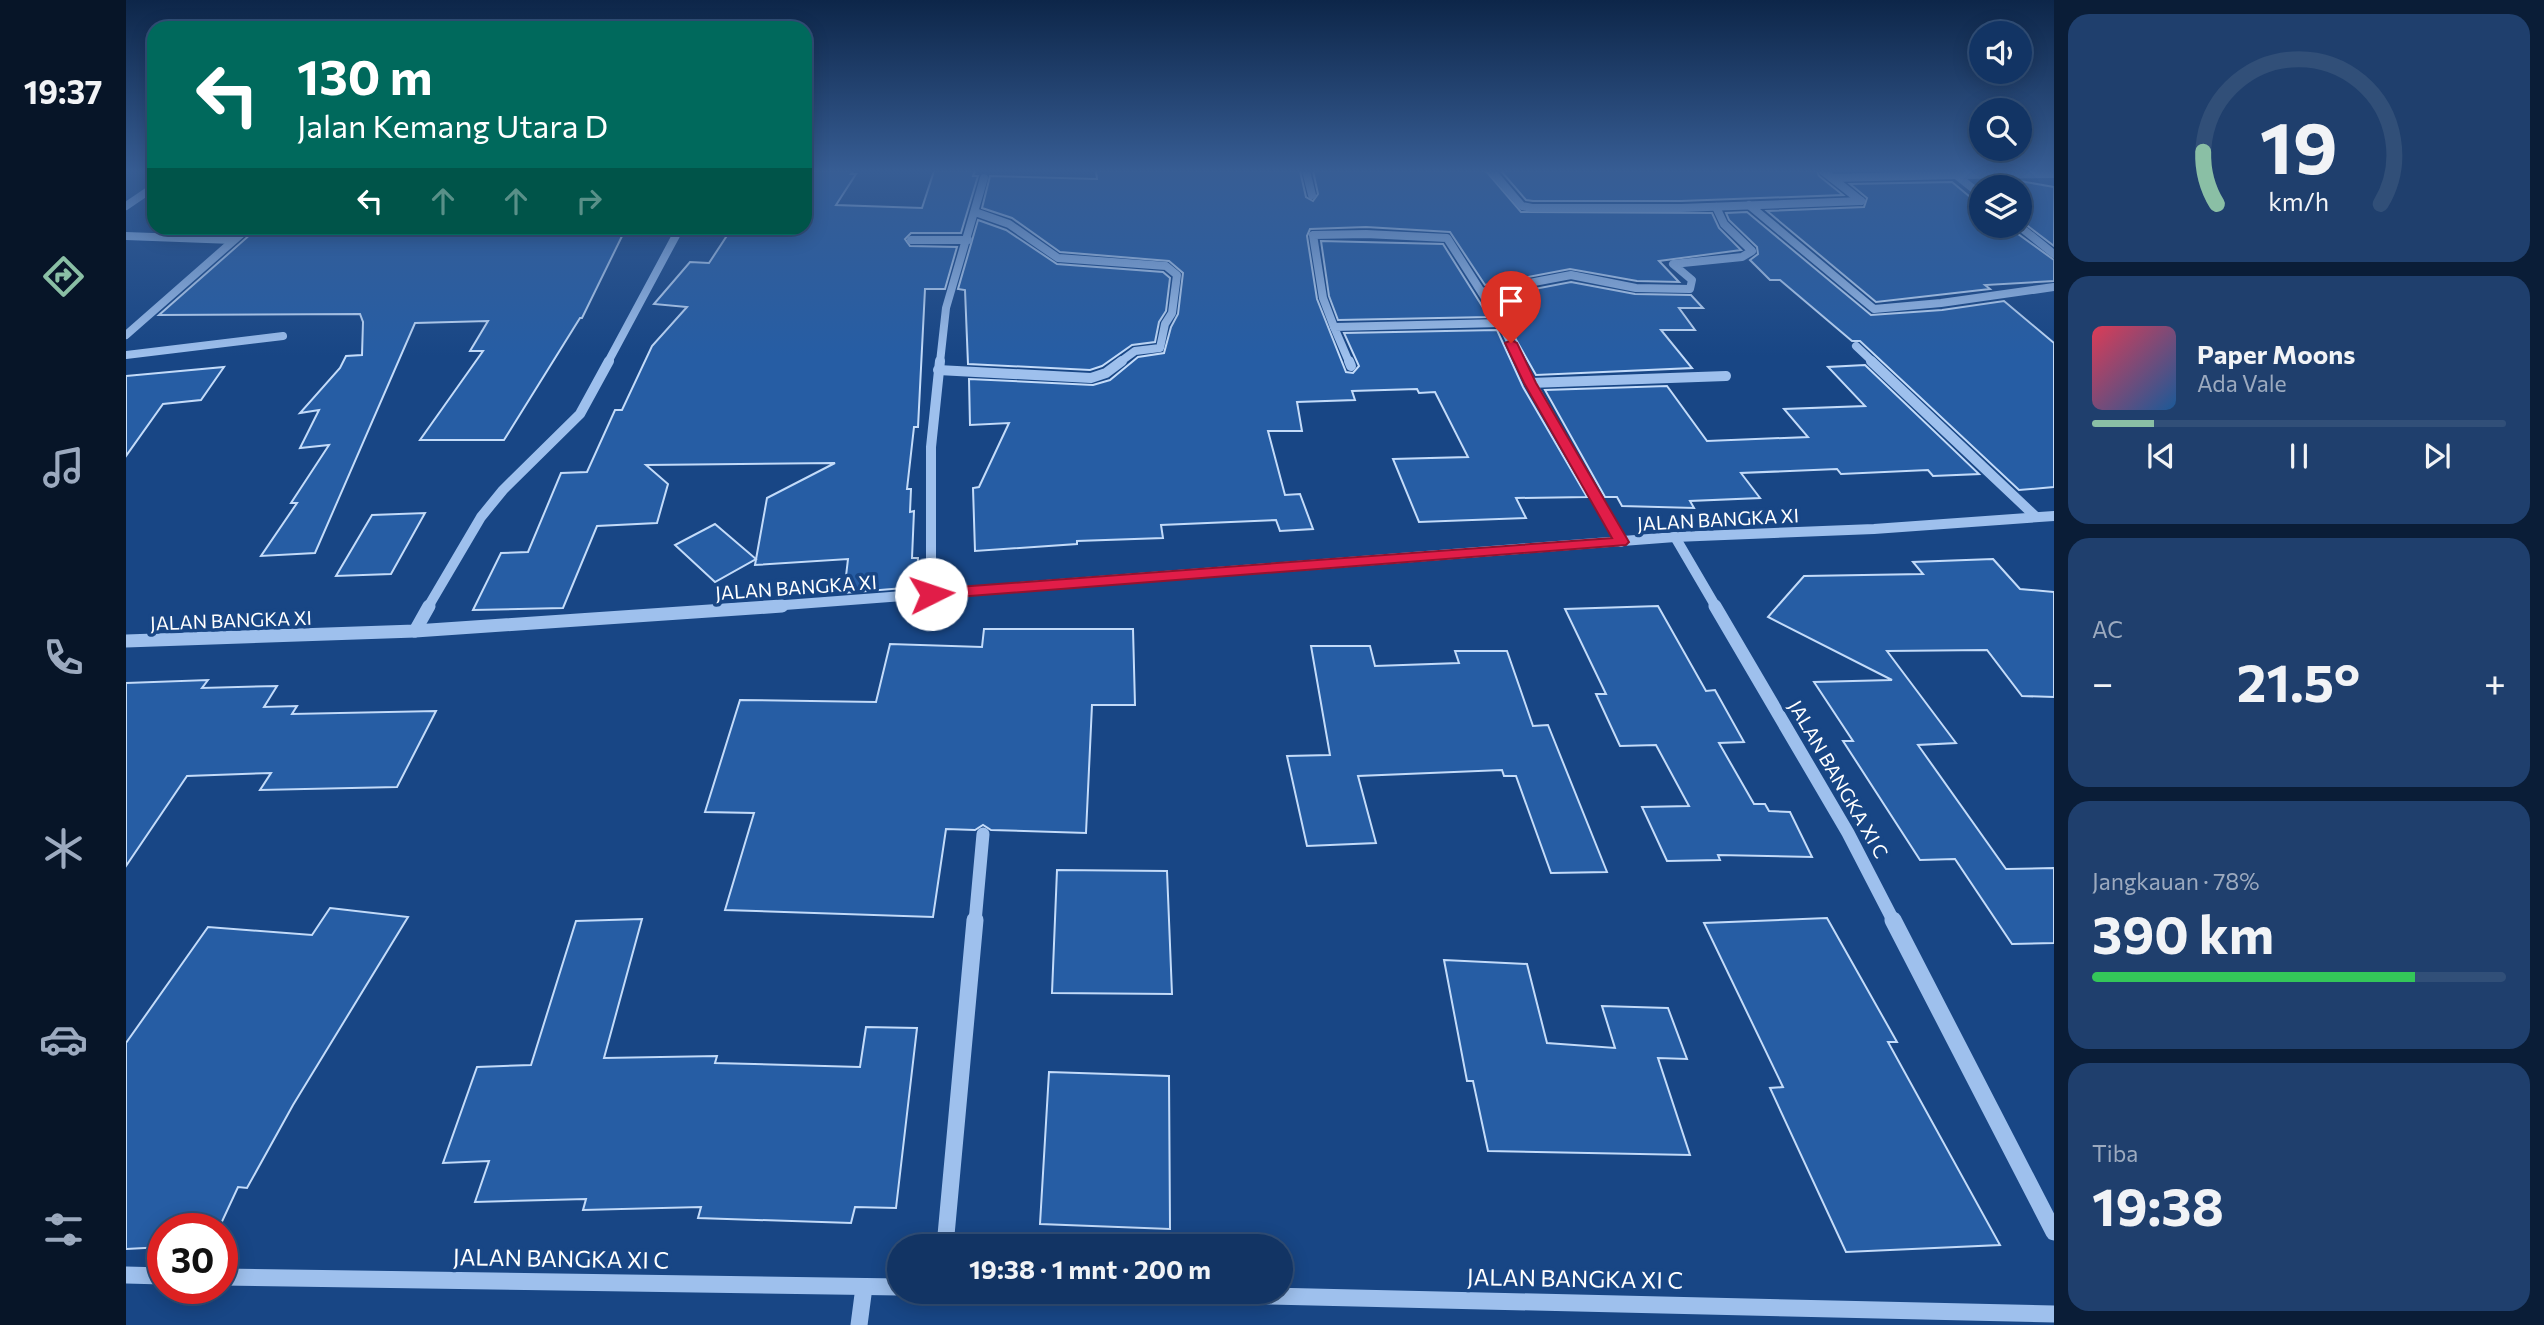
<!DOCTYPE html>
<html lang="id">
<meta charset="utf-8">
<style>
:root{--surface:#123464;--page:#1f3f6d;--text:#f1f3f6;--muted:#9caabf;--line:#314f78;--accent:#8abfa5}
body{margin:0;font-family:Commissioner,sans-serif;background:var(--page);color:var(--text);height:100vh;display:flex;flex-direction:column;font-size:26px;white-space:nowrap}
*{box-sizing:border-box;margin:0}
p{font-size:23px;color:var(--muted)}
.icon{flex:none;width:38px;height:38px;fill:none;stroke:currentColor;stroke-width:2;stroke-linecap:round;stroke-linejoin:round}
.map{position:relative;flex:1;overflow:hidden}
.details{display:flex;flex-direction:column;gap:14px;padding:14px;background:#0a1d37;width:490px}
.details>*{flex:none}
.hud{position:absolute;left:21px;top:21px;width:665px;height:214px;border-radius:21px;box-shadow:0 4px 18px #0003,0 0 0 2px var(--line);background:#00695c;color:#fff;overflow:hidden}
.buttons{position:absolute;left:1843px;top:21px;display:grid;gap:14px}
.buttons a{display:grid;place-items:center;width:63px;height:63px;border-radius:50%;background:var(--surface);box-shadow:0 4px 18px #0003,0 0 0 2px var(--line);font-size:35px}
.speed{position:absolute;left:21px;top:1213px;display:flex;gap:14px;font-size:35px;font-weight:700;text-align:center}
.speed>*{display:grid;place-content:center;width:91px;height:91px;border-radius:50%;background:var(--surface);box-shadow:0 4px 18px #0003,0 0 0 2px var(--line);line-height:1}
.speed .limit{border:10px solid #d22;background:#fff;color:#111}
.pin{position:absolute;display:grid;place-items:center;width:60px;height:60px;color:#fff;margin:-72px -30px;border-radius:50% 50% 50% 0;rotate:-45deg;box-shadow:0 0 7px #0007}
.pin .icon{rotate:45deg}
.me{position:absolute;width:77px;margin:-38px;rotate:86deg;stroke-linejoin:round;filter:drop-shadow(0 0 5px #0008)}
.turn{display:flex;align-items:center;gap:24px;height:147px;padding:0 35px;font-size:32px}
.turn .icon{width:91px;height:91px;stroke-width:2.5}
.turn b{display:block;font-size:49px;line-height:60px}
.lanes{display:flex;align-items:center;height:66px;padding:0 35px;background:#0003;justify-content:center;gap:35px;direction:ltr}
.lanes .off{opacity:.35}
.big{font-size:52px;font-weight:700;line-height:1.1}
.details .widget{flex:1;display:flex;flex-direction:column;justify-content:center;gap:10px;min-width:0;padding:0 24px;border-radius:21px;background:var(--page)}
.details .dial{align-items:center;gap:0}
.dial svg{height:182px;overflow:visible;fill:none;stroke:var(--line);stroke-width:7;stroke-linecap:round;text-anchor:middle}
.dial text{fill:var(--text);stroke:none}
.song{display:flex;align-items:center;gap:21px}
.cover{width:84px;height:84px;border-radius:10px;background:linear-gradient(135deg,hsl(350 70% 55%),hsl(210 70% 35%))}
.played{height:7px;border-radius:4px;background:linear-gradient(90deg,var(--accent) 15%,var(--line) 15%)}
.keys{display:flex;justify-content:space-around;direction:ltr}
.heat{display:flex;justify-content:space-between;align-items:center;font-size:38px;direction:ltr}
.charge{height:10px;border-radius:5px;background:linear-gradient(90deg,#34c759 78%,var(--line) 0)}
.trip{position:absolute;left:761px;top:1234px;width:406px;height:70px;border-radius:35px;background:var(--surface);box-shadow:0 4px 18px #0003,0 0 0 2px var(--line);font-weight:700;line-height:70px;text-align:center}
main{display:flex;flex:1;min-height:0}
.menu{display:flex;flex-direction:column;width:126px;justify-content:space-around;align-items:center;background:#071528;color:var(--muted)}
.menu .icon{width:49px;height:49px}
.menu .selected{color:var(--accent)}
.menu b{font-size:32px;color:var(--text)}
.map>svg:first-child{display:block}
.building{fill:#265da4;stroke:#c3dbf9;stroke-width:2}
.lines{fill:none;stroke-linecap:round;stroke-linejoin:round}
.minor-far3{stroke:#9ec0ed;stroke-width:8}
.minor-far2{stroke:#9ec0ed;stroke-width:10}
.minor-far1{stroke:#9ec0ed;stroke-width:13}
.minor{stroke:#9ec0ed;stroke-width:17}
.route{fill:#e11d48;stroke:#92132f;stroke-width:2}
.labels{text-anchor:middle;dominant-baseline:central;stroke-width:7;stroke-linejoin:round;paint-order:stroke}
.street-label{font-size:19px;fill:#fff;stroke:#184685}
.near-street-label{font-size:23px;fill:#fff;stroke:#184685}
</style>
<main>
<nav class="menu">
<b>19:37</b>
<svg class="icon selected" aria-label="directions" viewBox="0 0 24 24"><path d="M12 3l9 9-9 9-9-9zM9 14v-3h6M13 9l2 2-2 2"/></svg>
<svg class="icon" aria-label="music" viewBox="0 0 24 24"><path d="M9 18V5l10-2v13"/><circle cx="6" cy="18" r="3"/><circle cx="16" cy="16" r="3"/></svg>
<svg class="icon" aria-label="phone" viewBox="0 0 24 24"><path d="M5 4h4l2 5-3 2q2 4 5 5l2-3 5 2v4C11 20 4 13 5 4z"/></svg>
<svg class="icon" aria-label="climate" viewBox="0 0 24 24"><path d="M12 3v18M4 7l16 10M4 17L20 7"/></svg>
<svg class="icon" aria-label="car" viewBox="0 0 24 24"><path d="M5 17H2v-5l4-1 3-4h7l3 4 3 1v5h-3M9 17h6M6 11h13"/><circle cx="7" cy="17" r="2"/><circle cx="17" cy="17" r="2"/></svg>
<svg class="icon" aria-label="filters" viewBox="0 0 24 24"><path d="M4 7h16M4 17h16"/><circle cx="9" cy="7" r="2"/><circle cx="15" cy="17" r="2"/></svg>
</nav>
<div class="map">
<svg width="1928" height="1325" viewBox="0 0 1928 1325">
<rect width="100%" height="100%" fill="#184685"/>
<g class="building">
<polygon points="679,171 727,171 725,174 730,174 710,205 796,208 808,171 849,171 847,176 852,176 835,233 785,233 779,239 784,246 831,247 819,289 799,289 792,427 788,427 781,489 785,489 784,512 788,511 786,558 792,558 790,587 718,593 722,559 629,565 641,498 709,463 520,465 542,484 531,523 471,526 437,608 347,610 375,553 402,552 435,473 461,472 489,410 496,410 526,346 561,307 528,304 564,262 583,263 606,228 679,228"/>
<polygon points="970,171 1174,171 1180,197 1187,201 1192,194 1187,171 1360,171 1395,212 1586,213 1593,228 1615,250 1533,261 1553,282 1511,281 1444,269 1359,285 1324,232 1240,227 1184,229 1181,236 1191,299 1220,372 1227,373 1233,366 1218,333 1371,330 1397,387 1461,497 1390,498 1400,518 1293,522 1267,459 1342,457 1309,392 1293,393 1291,389 1226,391 1229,400 1171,402 1176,431 1142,431 1159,495 1174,494 1187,529 1154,531 1150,520 1035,525 1037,538 951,541 951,544 849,551 847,488 853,487 883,423 844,425 843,379 967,385 984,380 1012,357 1038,353 1045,327 1052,314 1057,273 1043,261 934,252 886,218 856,208 864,176 971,179"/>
<polygon points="1375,171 1691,171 1693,176 1717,195 1555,201 1407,201 1400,200"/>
<polygon points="1894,181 1928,187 1928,246 1894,220"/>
<polygon points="1826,182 1855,206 1855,226 1881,226 1928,260 1928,281 1859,285 1864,289 1750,302 1641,211 1738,207 1741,198 1724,184"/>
<polygon points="1621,212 1745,315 1816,310 1878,301 1928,343 1928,487 1893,490 1734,341 1726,341 1654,280 1644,280 1624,260 1632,254 1631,247 1603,220 1600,213"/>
<polygon points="852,220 880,230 931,264 1037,272 1044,278 1040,311 1033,322 1029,342 1006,345 976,366 964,370 842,364 839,290 832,289"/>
<polygon points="128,228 500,228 456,318 454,318 378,440 294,440 357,351 344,351 362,321 289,323 189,553 135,556 171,503 165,503 203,445 174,448 193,410 174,413 214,368 220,356 236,355 237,322 234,314 33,315 126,233"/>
<polygon points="1195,241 1317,244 1363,317 1212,320 1203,296"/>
<polygon points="1445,282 1509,294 1565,295 1577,308 1553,308 1569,330 1535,330 1566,368 1410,375 1366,297"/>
<polygon points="1739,365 1853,474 1807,476 1802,470 1715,474 1711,469 1615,473 1634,498 1564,501 1568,508 1496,506 1491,497 1479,497 1419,390 1541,386 1581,441 1682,437 1658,409 1739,406 1702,367"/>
<polygon points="98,367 75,400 37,404 0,456 0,376"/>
<polygon points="299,513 265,574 210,576 246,515"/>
<polygon points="589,524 630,559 589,582 549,545"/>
<polygon points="1867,559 1894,589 1928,592 1928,697 1896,696 1861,650 1761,651 1830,743 1792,745 1880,869 1928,868 1928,943 1886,944 1829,859 1794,860 1717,741 1727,741 1688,682 1766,680 1642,617 1678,576 1797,574 1787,562"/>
<polygon points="1532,606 1580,691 1589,690 1618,742 1593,743 1628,804 1639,804 1643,811 1664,812 1686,857 1592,855 1594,860 1541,861 1516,807 1563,806 1530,745 1494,746 1470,694 1480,694 1439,609"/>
<polygon points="858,629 1007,629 1009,705 966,705 960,833 865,830 857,825 849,830 820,829 807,917 599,910 628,813 579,812 614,700 750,702 764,644 856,647"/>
<polygon points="1185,646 1244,646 1249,666 1333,663 1329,651 1381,651 1407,726 1422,725 1481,872 1425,873 1390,776 1378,776 1376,770 1232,776 1250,843 1181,846 1161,756 1204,755"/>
<polygon points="82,680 76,688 151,686 138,707 171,706 166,714 310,711 271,787 134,790 145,773 61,776 0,866 0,683"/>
<polygon points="931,870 1041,871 1046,994 926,993"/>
<polygon points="204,908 282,917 167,1105 121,1188 112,1187 93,1228 37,1228 37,1247 0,1249 0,1043 82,927 186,935"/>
<polygon points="1701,918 1771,1042 1762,1042 1874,1245 1720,1252 1644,1088 1657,1087 1578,923"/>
<polygon points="516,919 478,1058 591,1056 589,1063 734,1067 740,1027 791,1028 770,1208 729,1207 725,1223 572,1218 575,1207 457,1210 460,1199 349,1202 363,1161 317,1163 351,1067 405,1065 450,921"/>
<polygon points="1318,960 1401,964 1421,1043 1489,1048 1476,1006 1542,1008 1561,1059 1532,1058 1564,1155 1362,1151 1347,1081 1341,1081"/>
<polygon points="923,1072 1043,1076 1044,1229 914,1224"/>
</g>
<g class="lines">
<g class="minor-far3">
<polyline points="1180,171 1186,195"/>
<polyline points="1366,171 1396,206 1406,208 1555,208 1735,201"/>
<polyline points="1697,171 1735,201"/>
<polyline points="1706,178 1830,175"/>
<polyline points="1855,195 1830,175 1926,174"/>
<polyline points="1623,205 1748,309 1815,303 1928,287"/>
<polyline points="0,206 28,187"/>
<polyline points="849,212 883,224 932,258 1040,266 1051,275 1046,313 1039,324 1034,348 1009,351 994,362"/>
<polyline points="1893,226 1928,254"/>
<polyline points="0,236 107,240"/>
<polyline points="785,240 842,240"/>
<polyline points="1356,292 1445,275 1510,288 1564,289 1566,280 1547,264 1616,257 1626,251 1598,224 1590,207"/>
<polyline points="1208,327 1197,298 1187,235 1240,234 1321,238 1375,323 1394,362"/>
<polyline points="0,335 122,228"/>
<polyline points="1730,346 1747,362"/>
<polyline points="0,355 157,336"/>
<polyline points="482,362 554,228"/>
<polyline points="814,362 820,308 858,178"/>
<polyline points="1223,362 1208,327 1375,323"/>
</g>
<g class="minor-far2">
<polyline points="1223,361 1225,366"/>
<polyline points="1393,361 1495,542"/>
<polyline points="1745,361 1910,517"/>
<polyline points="812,370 965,378 980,373 996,361"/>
<polyline points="1404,383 1600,376"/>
<polyline points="1549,537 1590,607"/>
<polyline points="805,594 805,447 814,361"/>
<polyline points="302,607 355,517 377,490 454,414 483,361"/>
<polyline points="633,607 1549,537 1748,529 1928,516"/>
</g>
<g class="minor-far1">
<polyline points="1589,606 1722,833 1768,922"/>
<polyline points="289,631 303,606"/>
<polyline points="0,641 289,631 656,606"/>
<polyline points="849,922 857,834"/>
</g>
<g class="minor">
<polyline points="1767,920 1928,1232"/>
<polyline points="819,1246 849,920"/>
<polyline points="0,1275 37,1276"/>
<polyline points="96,1277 774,1287"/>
<polyline points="968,1292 1928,1314"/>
<polyline points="733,1325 738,1287"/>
</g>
</g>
<linearGradient id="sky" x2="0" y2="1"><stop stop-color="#0d2649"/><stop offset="0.48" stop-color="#375d94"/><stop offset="1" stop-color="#375d94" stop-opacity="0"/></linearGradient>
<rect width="1928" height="356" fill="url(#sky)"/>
<polygon class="route" points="1385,340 1391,343 1410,383 1503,542 1500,545 805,599 798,594 805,589 1486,538 1398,383 1379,343"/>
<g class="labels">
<g class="street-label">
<text transform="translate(1592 519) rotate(-3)">JALAN BANGKA XI</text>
<text transform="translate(670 587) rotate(-4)">JALAN BANGKA XI</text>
<text transform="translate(105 620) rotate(-2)">JALAN BANGKA XI</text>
<text transform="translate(1713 779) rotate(60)">JALAN BANGKA XI C</text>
</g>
<g class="near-street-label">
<text transform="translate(435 1258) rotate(1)">JALAN BANGKA XI C</text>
<text transform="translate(1449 1278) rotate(1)">JALAN BANGKA XI C</text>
</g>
</g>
</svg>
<div class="buttons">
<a><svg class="icon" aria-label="sound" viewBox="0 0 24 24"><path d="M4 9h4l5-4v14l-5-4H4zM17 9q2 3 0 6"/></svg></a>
<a><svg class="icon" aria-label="search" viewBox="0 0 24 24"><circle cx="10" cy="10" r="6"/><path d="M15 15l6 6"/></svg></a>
<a><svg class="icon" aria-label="layers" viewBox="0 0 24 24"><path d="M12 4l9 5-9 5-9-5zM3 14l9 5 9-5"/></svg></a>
</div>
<div class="speed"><div class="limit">30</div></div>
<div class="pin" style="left:1385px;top:343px;background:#d93025"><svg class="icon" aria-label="arrive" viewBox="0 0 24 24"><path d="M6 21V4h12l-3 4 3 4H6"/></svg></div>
<svg class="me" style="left:805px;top:594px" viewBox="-20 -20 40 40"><circle r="19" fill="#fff"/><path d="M0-13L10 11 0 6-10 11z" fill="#e11d48"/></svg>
<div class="trip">19:38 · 1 mnt · 200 m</div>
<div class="hud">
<div class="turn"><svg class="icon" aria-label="left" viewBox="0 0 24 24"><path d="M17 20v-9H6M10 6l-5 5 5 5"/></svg><div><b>130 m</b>Jalan Kemang Utara D</div></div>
<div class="lanes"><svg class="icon" aria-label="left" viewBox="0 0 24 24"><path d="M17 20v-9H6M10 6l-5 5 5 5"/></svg><svg class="icon off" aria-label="ahead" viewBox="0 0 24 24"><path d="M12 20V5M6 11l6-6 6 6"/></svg><svg class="icon off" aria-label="ahead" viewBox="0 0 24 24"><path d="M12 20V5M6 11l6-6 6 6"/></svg><svg class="icon off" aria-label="right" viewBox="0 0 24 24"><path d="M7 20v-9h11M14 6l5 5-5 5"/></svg></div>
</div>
</div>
<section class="details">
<div class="widget dial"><svg viewBox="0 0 100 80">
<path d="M14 69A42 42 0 1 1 86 69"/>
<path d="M14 69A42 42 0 0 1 8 46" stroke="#8abfa5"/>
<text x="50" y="56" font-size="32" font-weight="700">19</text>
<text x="50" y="72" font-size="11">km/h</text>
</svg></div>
<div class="widget">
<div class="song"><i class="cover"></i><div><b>Paper Moons</b><p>Ada Vale</p></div></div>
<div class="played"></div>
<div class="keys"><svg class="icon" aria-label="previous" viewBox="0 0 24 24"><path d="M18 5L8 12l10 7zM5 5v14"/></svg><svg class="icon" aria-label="pause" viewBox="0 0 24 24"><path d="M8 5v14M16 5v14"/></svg><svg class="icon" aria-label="next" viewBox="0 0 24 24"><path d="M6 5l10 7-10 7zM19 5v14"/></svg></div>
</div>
<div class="widget"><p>AC</p>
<div class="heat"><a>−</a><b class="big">21.5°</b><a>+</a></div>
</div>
<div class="widget"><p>Jangkauan · 78%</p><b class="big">390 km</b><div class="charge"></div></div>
<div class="widget"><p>Tiba</p><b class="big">19:38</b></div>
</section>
</main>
